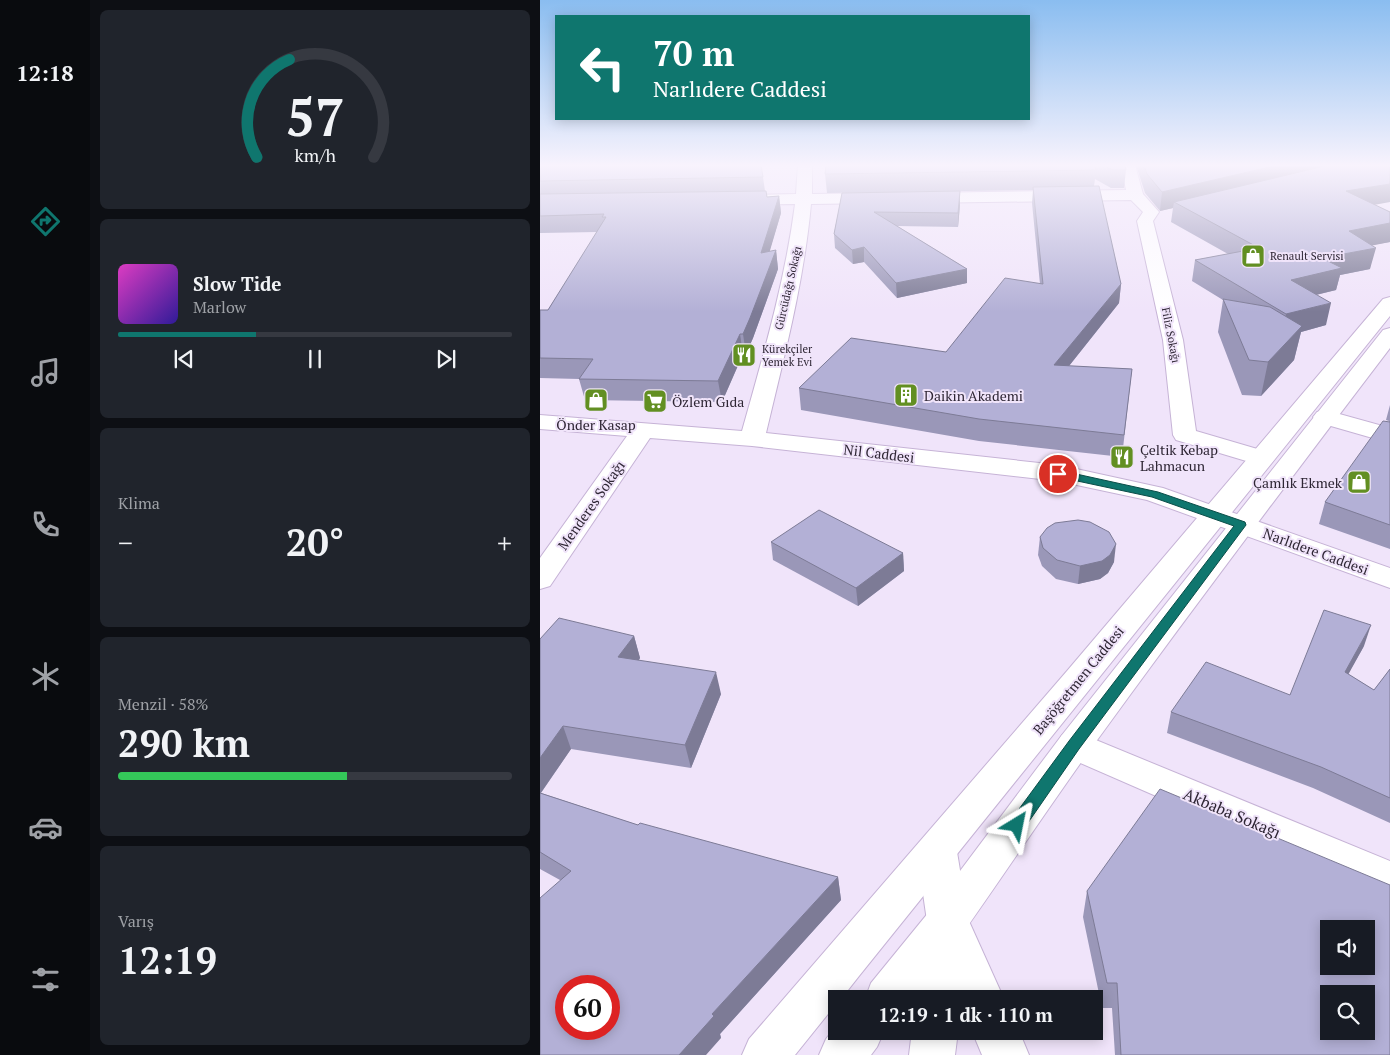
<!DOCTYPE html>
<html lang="tr">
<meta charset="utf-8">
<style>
:root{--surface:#171b24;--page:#20242c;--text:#f1f3f6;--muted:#9ea1a6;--line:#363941;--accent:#0f766e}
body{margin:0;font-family:"PT Serif",serif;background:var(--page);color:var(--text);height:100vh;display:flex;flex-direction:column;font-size:19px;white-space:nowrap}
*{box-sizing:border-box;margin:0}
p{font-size:16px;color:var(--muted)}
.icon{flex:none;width:28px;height:28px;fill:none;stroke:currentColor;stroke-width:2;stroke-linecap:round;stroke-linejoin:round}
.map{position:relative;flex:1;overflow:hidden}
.drawer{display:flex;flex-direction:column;gap:10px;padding:10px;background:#0d0f14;width:450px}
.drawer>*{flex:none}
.top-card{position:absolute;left:15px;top:15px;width:475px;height:105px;border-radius:0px;box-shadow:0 2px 12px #0003;background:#0f766e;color:#fff;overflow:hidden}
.fabs{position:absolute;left:780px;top:920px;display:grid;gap:10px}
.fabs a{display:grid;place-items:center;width:55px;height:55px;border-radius:0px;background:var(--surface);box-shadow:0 2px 12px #0003;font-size:25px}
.speed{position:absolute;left:15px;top:975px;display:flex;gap:10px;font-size:25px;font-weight:700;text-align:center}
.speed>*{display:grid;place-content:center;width:65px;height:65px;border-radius:50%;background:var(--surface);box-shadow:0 2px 12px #0003;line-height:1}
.speed .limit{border:8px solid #d22;background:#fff;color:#111}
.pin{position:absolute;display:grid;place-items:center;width:42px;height:42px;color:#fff;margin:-21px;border:2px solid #fff;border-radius:50%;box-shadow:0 1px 5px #0007}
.me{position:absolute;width:55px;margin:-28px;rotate:35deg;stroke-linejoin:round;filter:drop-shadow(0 0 4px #0008)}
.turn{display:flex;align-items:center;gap:18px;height:105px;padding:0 15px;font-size:22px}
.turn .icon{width:65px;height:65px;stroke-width:2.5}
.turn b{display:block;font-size:35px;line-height:42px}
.big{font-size:38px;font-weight:700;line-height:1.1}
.drawer .card{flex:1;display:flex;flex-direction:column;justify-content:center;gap:8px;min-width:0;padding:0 18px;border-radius:8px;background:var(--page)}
.drawer .dial{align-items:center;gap:0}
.dial svg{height:130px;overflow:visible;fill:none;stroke:var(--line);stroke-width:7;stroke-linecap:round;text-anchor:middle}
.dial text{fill:var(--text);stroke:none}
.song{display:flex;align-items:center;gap:15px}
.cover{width:60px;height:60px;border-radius:8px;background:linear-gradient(135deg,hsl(310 70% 55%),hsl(250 70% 35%))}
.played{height:5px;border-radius:2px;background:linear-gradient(90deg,var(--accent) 35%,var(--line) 35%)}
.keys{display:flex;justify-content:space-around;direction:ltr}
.heat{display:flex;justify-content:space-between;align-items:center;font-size:28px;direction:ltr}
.charge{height:8px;border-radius:4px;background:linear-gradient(90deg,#34c759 58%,var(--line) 0)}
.trip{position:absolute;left:288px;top:990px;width:275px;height:50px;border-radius:0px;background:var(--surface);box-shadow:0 2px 12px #0003;font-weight:700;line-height:50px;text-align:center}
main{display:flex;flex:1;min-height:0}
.tab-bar{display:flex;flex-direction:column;width:90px;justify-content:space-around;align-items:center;background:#090b0e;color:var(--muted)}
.tab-bar .icon{width:35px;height:35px}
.tab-bar .active{color:var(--accent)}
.tab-bar b{font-size:22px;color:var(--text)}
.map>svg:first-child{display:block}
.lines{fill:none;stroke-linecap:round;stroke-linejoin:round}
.minor-casing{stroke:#c6b3d6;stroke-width:2}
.major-casing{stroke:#c6b3d6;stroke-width:2}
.minor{fill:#fff;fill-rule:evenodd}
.major{fill:#fff;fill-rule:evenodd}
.wall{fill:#9a97b8}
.shaded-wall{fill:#7d7b96}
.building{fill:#b3b0d6;stroke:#7d7b96;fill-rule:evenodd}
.route{fill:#0f766e;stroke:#0a4d48}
.labels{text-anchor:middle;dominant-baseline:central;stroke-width:4;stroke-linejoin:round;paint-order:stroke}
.far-poi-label{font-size:11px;fill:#2e2634;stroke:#f0e4fa;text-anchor:start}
.far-street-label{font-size:11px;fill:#2e2634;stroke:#f0e4fa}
.poi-label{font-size:14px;fill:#2e2634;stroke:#f0e4fa;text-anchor:start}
.street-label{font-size:14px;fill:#2e2634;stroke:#f0e4fa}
.near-street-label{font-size:16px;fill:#2e2634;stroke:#f0e4fa}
</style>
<main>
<nav class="tab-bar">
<b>12:18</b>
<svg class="icon active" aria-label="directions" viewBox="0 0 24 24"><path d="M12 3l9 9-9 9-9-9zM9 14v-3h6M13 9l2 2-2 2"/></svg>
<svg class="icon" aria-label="music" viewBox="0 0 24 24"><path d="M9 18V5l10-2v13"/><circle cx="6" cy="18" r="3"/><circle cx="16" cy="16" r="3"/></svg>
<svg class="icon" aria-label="phone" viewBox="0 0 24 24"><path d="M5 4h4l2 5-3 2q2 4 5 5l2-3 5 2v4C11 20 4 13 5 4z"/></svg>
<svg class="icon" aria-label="climate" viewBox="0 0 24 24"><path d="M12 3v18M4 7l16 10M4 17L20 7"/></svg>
<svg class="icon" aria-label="car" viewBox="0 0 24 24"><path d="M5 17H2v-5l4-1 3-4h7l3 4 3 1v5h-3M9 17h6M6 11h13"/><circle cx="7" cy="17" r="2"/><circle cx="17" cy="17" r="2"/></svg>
<svg class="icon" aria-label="filters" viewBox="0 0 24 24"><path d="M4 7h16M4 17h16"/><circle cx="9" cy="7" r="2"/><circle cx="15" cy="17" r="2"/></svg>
</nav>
<section class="drawer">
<div class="card dial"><svg viewBox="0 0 100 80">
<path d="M14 69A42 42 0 1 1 86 69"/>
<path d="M14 69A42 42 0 0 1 34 9" stroke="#0f766e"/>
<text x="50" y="56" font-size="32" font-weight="700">57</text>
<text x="50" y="72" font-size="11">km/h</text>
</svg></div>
<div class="card">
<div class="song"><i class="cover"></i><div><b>Slow Tide</b><p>Marlow</p></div></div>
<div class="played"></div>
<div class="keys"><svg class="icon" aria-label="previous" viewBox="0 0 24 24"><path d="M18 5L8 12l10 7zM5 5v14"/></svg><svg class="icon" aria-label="pause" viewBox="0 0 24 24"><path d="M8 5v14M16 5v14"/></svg><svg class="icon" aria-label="next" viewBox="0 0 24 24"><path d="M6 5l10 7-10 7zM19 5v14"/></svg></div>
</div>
<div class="card"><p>Klima</p>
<div class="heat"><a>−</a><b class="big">20°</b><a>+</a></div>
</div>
<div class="card"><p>Menzil · 58%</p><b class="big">290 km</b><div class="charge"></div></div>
<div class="card"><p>Varış</p><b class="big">12:19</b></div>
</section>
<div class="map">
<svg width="850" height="1055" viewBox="0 0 850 1055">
<rect width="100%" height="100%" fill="#f0e4fa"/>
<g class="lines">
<g class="minor-casing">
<g id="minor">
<path d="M258,165H272V194L339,193L345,195L347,198L345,201L339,203L271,204C264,282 244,357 226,433L518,465L623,488L850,568V588L607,500L518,481L212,446L110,438L10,586L0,589V558L87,436L0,429V415L202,431C223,356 245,282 255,204L202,205L196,203L194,200L196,197L202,195L256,194Z"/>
<polygon points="581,165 595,165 603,194 619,212 613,221 643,340 656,431 731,453 735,458 731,463 722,466 713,463 636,440 633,435 623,340 597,221 603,212 591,200 382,203 376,201 374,198 376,195 382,193 586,190"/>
<polygon points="785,410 850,428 850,443 777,422 773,417 777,412"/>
<polygon points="534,731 850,861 850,898 522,755 516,745 522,735"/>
<polygon points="397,835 411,840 417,852 428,919 464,999 377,999 387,921 377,852 383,840"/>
<polygon points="372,1031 418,1031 415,1055 369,1055"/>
<polygon points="432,1031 479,1031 489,1055 442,1055"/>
</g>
</g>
<g class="major-casing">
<g id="major">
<polygon points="850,297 850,316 319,976 301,999 296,999 296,1004 255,1055 202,1055 209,1039 527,671 843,299"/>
<path d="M850,328V348C748,482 646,617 547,754C489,835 435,919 375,999H325L331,983L393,907L522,735L843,330Z"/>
<polygon points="296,1026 296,1031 344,1031 337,1047 331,1055 279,1055 286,1039"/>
</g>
</g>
<use href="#minor" class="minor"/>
<use href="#major" class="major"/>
</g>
<g class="wall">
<polygon points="0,165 223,177 225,191 227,197 239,196 241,213 229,252 236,250 238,269 213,338 206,354 203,354 182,402 45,400 39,379 0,378 0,310 8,310 57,232 0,233"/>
<polygon points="286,165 585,165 586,170 584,188 571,188 555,179 554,186 581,284 579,303 529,366 592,369 582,457 439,441 261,410 259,388 406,352 500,284 492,203 493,190 287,193 285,174"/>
<polygon points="596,165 850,165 834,205 850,212 850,242 832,245 830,269 800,275 796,290 776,295 786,325 761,332 754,360 721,396 702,395 678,332 683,300 652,281 655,260 688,254 631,222 633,208 620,211 605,193"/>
<polygon points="420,191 420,205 418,227 357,226 427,269 427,283 357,298 324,262 313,264 295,248 294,234 302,193"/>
<polygon points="850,405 850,549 779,524 785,502 849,422 849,421 846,420"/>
<polygon points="500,537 574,562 568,573 560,579 538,584 516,579 502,566 498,555"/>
<polygon points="231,542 363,553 364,571 318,606 233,560"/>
<polygon points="94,636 100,658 99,660 181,694 151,768 31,749 1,793 98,825 298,877 301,900 180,1034 181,1038 20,880 0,869 0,639"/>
<polygon points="824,646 808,674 834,690 850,669 850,823 773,788 627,733 631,712 750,695"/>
<polygon points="547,891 850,1055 575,1055 572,1008 562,1008 543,917"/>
</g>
<g class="shaded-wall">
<polygon points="738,165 810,165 634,202 633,208 620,211 622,192"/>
<polygon points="850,184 850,202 801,211 806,191"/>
<polygon points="420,191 420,205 418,227 418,213"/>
<polygon points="239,196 241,213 224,271 221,253"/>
<polygon points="850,223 850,242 804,251 809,231"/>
<polygon points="324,247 324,262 313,264 312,250"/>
<polygon points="836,248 830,269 800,275 796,290 746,302 751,280 782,258"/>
<polygon points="236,250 238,269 213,338 206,354 203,334"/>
<polygon points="427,269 427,283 357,298 356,283"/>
<polygon points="581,284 579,303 513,386 514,365"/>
<polygon points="791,303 786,325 761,332 754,360 721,396 728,362 741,337 746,314"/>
<polygon points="200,334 203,354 182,402 178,381"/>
<polygon points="576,544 574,562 568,573 560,579 538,584 540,566"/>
<polygon points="363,553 364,571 318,606 316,588"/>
<polygon points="831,625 824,646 798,693 805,672"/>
<polygon points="94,636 100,658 85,679 78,657"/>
<polygon points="176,672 181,694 151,768 145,745"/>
<polygon points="23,726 31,749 0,794 0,758"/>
<polygon points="298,877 301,900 180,1034 181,1038 166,1055 139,1055 172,1014"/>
</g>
<g class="building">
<polygon points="0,165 221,165 223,177 0,181"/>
<polygon points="286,165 554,165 556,170 285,174"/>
<polygon points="563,165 585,165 586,170 573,170"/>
<polygon points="604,165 738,165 622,192 607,174"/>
<polygon points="789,165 850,165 850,184 806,191 850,212 850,223 809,231 836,248 782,258 802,268 751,280 791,303 746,314 655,260 719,248 634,202"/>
<polygon points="559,186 581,284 514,365 592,369 584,435 439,419 259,388 311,338 406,352 465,278 503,284 493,187"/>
<polygon points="226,191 227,197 239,196 221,253 236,250 210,318 203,334 200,334 178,381 39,379 53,359 0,358 0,310 8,310 66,217 62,217 64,214 0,216 0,194"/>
<polygon points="420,191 418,213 334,212 427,269 356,283 324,247 312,250 294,234 302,193"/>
<polygon points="683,299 730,307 762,326 728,362 709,360"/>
<polygon points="843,421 850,422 850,525 785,502"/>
<polygon points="279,510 363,553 316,588 231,542"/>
<polygon points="538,520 550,522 569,532 576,544 570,555 562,561 540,566 517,560 503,548 500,537 507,528 515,523"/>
<polygon points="784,610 831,625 805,672 834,690 850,669 850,798 781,767 631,712 666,662 750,695"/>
<polygon points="19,618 94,636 78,657 176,672 145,745 23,726 0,758 0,639"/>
<path d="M620,789L850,885V1055H581L577,983H567L547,891ZM789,929H826V966H789ZM789,994H826V1031H789Z"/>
<path d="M0,793L98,825L100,823L298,877L172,1014L174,1016L139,1055H0V898L31,871L0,852ZM26,986H69V1029H26Z"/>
</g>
<linearGradient id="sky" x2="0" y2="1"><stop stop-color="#8abdf0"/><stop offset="0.53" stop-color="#f8f3fd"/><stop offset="1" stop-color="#f8f3fd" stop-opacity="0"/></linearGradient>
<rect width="850" height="312" fill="url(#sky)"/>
<polygon class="route" points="518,470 618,492 705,522 706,525 539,749 483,830 477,832 471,830 469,825 471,820 529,741 694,526 612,497 514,476 512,474"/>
<defs>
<g id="shop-square" transform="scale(1.25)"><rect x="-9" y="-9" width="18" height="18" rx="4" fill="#628f22" stroke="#f0e4fa"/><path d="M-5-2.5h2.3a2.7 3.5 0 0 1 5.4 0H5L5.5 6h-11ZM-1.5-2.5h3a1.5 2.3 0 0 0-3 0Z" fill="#fff"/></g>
<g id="restaurant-square" transform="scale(1.25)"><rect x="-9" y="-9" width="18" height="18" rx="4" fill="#628f22" stroke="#f0e4fa"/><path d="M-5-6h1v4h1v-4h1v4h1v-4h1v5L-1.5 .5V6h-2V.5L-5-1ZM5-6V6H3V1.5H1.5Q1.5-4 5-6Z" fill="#fff"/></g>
<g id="building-square" transform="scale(1.25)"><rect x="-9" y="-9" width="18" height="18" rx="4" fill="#628f22" stroke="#f0e4fa"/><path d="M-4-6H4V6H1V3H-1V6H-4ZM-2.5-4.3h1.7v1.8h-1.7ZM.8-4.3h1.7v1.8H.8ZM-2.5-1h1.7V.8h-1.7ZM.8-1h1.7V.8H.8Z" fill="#fff"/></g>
<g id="supermarket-square" transform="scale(1.25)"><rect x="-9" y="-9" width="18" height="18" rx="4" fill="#628f22" stroke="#f0e4fa"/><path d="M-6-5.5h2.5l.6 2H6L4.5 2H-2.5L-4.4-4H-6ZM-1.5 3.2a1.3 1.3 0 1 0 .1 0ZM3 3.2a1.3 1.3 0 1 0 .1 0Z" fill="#fff"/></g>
</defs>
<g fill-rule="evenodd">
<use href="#shop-square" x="713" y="256"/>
<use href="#restaurant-square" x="204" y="355"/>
<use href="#building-square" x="366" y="395"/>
<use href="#shop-square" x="56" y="400"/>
<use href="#supermarket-square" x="115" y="401"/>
<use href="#restaurant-square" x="582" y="457"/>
<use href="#shop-square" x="819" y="482"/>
</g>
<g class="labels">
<g class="far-poi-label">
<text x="730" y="256">Renault Servisi</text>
<text x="222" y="349">Kürekçiler<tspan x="222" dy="13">Yemek Evi</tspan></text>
</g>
<g class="far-street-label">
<text transform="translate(248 288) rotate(-77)">Gürcüdağı Sokağı</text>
<text transform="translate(631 335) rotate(79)">Filiz Sokağı</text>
</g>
<g class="poi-label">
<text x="384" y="395">Daikin Akademi</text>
<text x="132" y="401">Özlem Gıda</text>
<text x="56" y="424" text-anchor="middle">Önder Kasap</text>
<text x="600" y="449">Çeltik Kebap<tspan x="600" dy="16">Lahmacun</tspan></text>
<text x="802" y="482" text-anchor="end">Çamlık Ekmek</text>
</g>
<g class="street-label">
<text transform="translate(339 453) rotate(7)">Nil Caddesi</text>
<text transform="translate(51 505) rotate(-55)">Menderes Sokağı</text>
<text transform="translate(776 551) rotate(20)">Narlıdere Caddesi</text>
<text transform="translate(538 680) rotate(-51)">Başöğretmen Caddesi</text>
</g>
<g class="near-street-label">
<text transform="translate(692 813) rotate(23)">Akbaba Sokağı</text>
</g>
</g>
</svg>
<div class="fabs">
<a><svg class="icon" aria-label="sound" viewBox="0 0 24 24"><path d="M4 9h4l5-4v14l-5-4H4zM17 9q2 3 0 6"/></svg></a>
<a><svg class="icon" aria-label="search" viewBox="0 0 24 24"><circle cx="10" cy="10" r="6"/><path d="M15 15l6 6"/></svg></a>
</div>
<div class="speed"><div class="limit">60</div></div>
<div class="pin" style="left:518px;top:474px;background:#d93025"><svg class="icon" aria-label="arrive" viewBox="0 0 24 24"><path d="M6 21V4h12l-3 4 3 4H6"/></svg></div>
<svg class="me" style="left:477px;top:825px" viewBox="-20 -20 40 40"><path d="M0-17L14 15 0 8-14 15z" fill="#0f766e" stroke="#fff" stroke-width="4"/></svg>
<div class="trip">12:19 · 1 dk · 110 m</div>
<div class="top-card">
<div class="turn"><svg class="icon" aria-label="left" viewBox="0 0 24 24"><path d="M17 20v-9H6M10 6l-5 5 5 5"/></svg><div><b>70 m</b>Narlıdere Caddesi</div></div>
</div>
</div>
</main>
